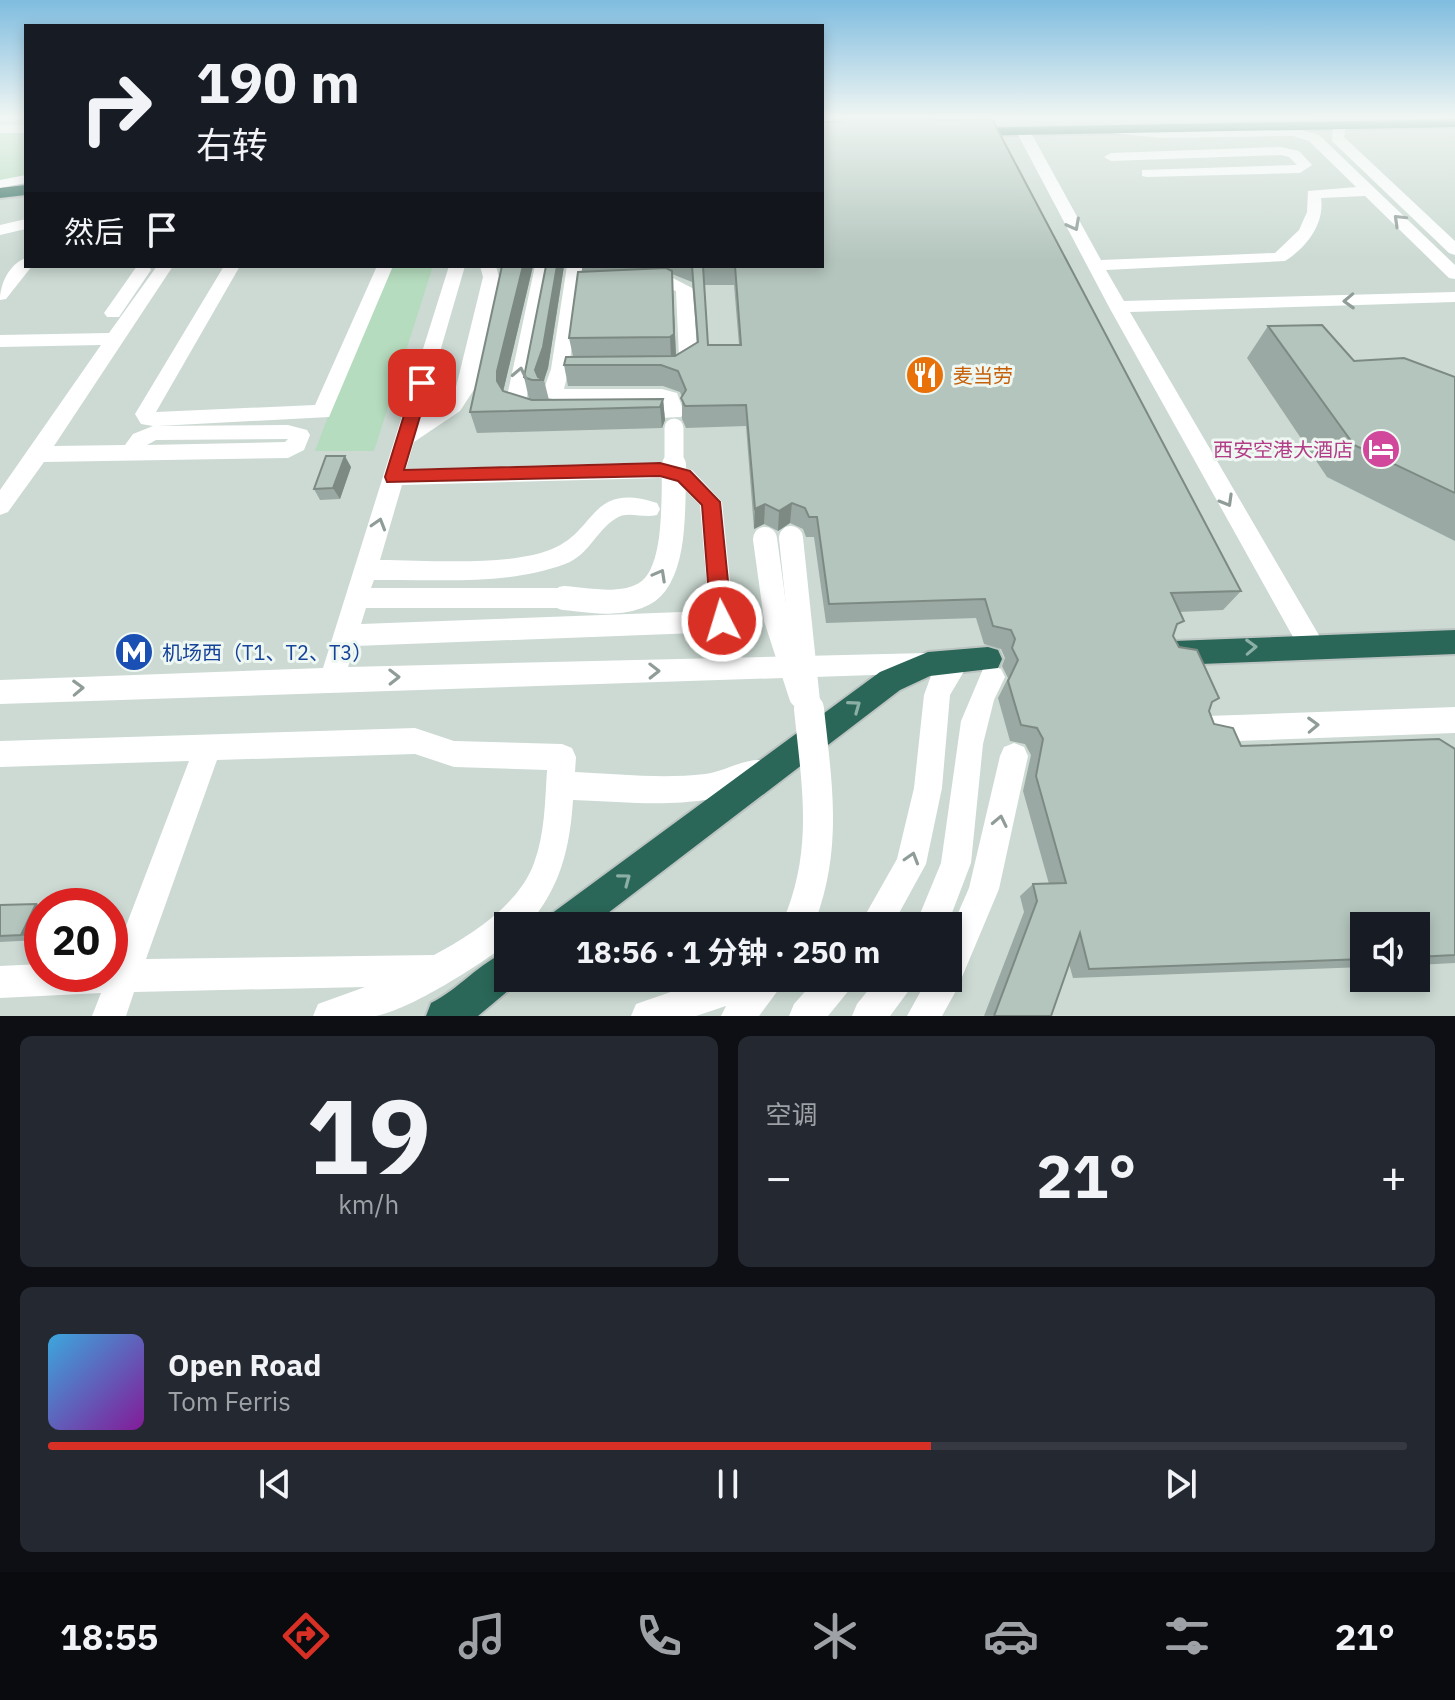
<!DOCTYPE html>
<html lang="zh">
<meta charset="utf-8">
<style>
:root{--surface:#171b24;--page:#242831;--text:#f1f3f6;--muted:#9ea1a6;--line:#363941;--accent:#d93025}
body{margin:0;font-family:"IBM Plex Sans","Noto Sans SC",sans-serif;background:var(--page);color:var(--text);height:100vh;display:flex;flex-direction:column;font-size:30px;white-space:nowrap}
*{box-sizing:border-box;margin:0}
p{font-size:26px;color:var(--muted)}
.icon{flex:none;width:44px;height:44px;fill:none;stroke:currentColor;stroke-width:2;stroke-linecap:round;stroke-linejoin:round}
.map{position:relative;height:1016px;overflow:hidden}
.sheet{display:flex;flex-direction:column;gap:20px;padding:20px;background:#0d0f14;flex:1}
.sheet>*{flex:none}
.hud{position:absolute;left:24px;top:24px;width:800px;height:244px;border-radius:0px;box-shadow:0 4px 12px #0003;background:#171b24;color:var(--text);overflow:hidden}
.controls{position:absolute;left:1350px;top:912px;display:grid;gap:16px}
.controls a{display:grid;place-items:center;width:80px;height:80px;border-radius:0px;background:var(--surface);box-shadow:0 4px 12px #0003;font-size:40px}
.speed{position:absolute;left:24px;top:888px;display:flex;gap:16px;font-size:40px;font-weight:700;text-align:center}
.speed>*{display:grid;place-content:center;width:104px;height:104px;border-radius:50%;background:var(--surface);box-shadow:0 4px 12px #0003;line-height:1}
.speed .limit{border:12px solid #d22;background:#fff;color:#111}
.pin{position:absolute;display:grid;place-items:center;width:68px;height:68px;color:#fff;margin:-34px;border-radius:16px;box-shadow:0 4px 12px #0006}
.me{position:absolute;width:88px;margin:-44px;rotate:355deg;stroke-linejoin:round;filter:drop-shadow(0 0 6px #0008)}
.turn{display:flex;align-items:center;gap:28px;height:168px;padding:0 40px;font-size:36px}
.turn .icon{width:104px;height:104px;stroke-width:2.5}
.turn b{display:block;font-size:56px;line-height:68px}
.then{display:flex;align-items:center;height:76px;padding:0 40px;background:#0003;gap:16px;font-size:30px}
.big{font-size:60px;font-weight:700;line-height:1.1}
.sheet .tile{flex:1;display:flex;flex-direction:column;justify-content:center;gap:12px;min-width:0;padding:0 28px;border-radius:12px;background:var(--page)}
.sheet .dial{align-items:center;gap:0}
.dial b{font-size:104px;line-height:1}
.song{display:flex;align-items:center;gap:24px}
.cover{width:96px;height:96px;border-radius:12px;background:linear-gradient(135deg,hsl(200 70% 55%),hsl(290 70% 35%))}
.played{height:8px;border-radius:4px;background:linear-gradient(90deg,var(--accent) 65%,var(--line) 65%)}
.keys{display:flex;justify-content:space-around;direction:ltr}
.heat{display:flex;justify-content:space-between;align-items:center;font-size:44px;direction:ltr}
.sheet .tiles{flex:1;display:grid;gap:20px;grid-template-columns:1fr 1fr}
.tile:last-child{grid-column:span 2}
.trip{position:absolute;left:494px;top:912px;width:468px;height:80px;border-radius:0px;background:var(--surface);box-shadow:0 4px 12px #0003;font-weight:700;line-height:80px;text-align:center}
.dock{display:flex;height:128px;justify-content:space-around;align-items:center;background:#090b0e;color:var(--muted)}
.dock .icon{width:56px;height:56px}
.dock .selected{color:var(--accent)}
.dock b{font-size:36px;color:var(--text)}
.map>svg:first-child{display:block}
.built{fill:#ccdad3;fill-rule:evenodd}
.green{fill:#b5dcbe}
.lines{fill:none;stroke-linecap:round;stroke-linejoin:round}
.highway-casing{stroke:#bcc4c1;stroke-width:4}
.minor{fill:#fff;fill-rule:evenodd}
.highway{fill:#2a6758;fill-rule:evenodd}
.minor-bridge-far2{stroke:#fff;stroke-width:19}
.minor-bridge-far1{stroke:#fff;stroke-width:24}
.minor-bridge{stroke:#fff;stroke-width:30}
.wall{fill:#9aa9a3;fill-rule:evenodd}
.shaded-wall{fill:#7d8a84}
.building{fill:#b3c5bd;stroke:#7d8a84;stroke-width:2}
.oneway{stroke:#8f9c98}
.oneway2{stroke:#8cafa5}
.route{fill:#d93025;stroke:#8d1f18;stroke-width:2}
.labels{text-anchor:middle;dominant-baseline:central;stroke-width:6;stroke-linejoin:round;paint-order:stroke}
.food-label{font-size:20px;fill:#c56008;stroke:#eef7f2;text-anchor:start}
.hotel-label{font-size:20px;fill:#b23c85;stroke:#eef7f2;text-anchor:end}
.transit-label{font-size:20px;fill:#164399;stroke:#eef7f2;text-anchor:start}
</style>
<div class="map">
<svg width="1455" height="1016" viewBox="0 0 1455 1016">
<rect width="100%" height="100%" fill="#ddeae4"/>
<path class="built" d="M0,118H26V266H822V118H1455V1016H0ZM42,906H110V974H42ZM508,926H948V978H508ZM1364,926H1416V978H1364Z"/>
<g class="green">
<polygon points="26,133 26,175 0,180 0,134"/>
<polygon points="385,266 433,266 374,451 315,451"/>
</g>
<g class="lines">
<g class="highway-casing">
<g id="highway">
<polygon points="1455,119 1455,127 965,136 958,132 965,128"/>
<polygon points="26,185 26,195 0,198 0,188"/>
<polygon points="1455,630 1455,654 1174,665 1164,662 1160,653 1164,644 1174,641"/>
<polygon points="988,647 998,650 1002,659 998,668 930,676 900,690 591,926 546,926 551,914 880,672 928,652"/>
<path d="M508,951V978H522L520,981L478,1016H426L431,1003C459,989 479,963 508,951Z"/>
</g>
</g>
<g class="minor">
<polygon points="1348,121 1355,125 1345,130 1344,137 1455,241 1455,255 1449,253 1332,141 1333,125"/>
<rect x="0" y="125" width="26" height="8"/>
<path d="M1117,126L1162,130L1294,128L1319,135L1455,265V279L1449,278L1365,196L1321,198C1325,224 1306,248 1285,261L1106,270L1124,301L1455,292V302L1130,312L1320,637L1324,645L1320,653L1311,656L1302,653L1109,307L1016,131L1023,127L1030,131L1101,260L1275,253L1299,230L1307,212L1308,191L1356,187L1309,141L1293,136L1162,138L1112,133V127Z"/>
<polygon points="1281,147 1299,151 1312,165 1300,173 1147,177 1142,176 1142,170 1297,165 1289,157 1281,155 1111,161 1104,157 1111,153"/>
<polygon points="26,175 26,183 0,188 0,180"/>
<polygon points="26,219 26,229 0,235 0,225"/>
<path d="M26,258V266H32L6,299L0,300C0,284 9,264 26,258Z"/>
<polygon points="137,266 149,266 151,270 119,317 107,317 104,313"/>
<path d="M157,266H173L54,446L125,445L133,434L153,426L141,424L135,414L224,266H240L156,412L315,405L377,266H393L329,417L158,426L288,425L307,430L310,435L304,450L288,458L44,462L8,512L0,515V490L101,345L0,347V335L109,333ZM288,439L285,442L147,445L156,440Z"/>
<path d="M449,266H465L421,417L446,401L456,387L483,277L480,266H496L499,277L475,388L460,411L414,442L406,469L660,462L692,470L722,502L734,621L731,628L722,632L355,646L348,667L926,653L935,656L938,665L948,653L957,650L966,653L970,661L950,695L942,788L926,864L892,926H859L897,859L914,788L924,695L932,673L0,704V680L323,668ZM660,478L677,482L700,505L709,611L361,624L366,608H564L572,605L576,598L572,591L564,588H371L374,580C436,579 506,586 565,564C589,555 595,532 615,519C627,510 643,519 657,515L660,509L657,503C590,481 597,531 552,549C508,567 428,560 380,560L402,485Z"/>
<polygon points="535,266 551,266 526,401 544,406 547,411 537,418 512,411 506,401"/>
<polygon points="567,266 586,266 581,271 569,369 564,389 662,389 677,393 684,412 681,417 636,419 626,412 636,405 662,403 565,403 546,397 543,392 551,369"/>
<path d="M671,277L694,289L697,361L695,365L673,374L664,368L679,358L676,291C663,285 645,293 634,283L643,278Z"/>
<polygon points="992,665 1001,669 1005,677 994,700 983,744 971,863 947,926 915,926 941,863 961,721 983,669"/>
<polygon points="1455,707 1455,733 1207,742 1197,738 1194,729 1197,720 1207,716"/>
<path d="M415,728L454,741L562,744L572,748L576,757L575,772C618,774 662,779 705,774C726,772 749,754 770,762L774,772L770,782C698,811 648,803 573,800C570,848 560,889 527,926H508V943C480,965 411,1009 376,1016C357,1016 333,1016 313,1016L318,1004L365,987L134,992L126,1016H92L101,993L0,998V966L42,964V974H110V960H113L189,761L0,767V741ZM415,754L454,767L547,770C545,800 545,834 534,863C519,905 471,935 434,955L146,959L217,760Z"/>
<polygon points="1014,743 1024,747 1028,756 999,889 957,989 942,1016 907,1016 928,978 948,978 948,936 969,888 1000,756 1004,747"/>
<polygon points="711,978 784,978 779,989 759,1016 721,1016 726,1006 696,1016 631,1016 636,1004"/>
<polygon points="817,978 855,978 850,989 828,1016 789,1016 794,1004"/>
<polygon points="878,978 915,978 910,989 890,1016 852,1016 857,1004"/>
</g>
<use href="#highway" class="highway"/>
<polyline class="minor-bridge-far2" points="674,467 674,428"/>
<g class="minor-bridge-far1">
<polyline points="791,538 809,711"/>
<polyline points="765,539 776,619 801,696"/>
<path d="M564,598C589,600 620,607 644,594C678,576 673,499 674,465"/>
</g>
<path class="minor-bridge" d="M797,926C829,852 817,786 809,709"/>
</g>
<g class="wall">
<path d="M832,118H935L1241,591L1223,610L1179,612L1173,636L1211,706L1209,711L1214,724L1241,746L1455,749V963L1416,965V926H1364V967L1073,978L1069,964L1051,1016H984L1024,912L1020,896L1033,884H1049L1023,791L1031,755L1025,744L1010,741L998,698L1008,678L1002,666L1005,658L1001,649L984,644L976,618L826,623L814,537H806L803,529L790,523L778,531L764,524L754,529L746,426L686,428L682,419V397L680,392L663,386H568L564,365L573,356L569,338L582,272V266H822L833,122ZM672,274L692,282L697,343L676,355ZM704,285H734L739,345H708Z"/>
<polygon points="502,266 533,266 503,391 529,399 524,377 546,266 564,266 548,368 544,380 549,400 663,399 665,420 662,428 477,433 470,412"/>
<polygon points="1268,326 1354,361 1455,377 1455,541 1327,477 1247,358"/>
<polygon points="351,467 340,499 320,500 314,489"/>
<polygon points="36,904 42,906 42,931 38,940 0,942 0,905"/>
</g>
<g class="shaded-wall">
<polygon points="523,266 533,266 503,392 497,381 497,371"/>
<polygon points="557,266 564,266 548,368 544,380 537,380 535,370"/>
<polygon points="672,271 676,356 671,359 670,337"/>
<polygon points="663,399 665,420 662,428 660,407"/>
<polygon points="345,456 351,467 340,499 333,488"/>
<polygon points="792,503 790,523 778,531 779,511"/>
<polygon points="765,504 764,524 754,529 755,509"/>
<polygon points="36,904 42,906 42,931 38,940 21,935"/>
</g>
<g class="building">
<polygon points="846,118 935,118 938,120 992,119 1241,591 1171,593 1184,621 1177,624 1173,636 1179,647 1197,650 1219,698 1212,702 1209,711 1214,724 1233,728 1241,746 1439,739 1455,749 1455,955 1416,957 1416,926 1364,926 1364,959 1089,969 1080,933 1051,1016 994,1016 1037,901 1033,884 1066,883 1036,776 1043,739 1037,728 1021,725 1008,681 1018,660 1012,648 1015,639 1011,630 993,626 985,599 829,604 817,517 809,517 805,508 792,503 779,511 765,504 755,509 746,405 685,406 681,398 686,390 678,371 661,365 564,365 566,357 675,356 698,342 692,266 703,266 708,345 741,345 735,266 822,266 822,122 841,122"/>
<polygon points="502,266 523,266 497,371 497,381 503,391 532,400 663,399 660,407 470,412"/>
<polygon points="546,266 557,266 543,347 535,370 538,377 544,380 532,380 524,377"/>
<polygon points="666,268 672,271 674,334 670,337 569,338 578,272"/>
<polygon points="1322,325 1354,361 1404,358 1455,377 1455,493 1354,445 1268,326"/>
<polygon points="326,456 345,456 333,488 314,489"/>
<polygon points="36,904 21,935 0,936 0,905"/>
</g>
<defs><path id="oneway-chevron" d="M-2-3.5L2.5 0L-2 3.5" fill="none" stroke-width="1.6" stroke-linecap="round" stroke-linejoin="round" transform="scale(2)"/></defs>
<g class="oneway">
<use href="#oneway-chevron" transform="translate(1399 220) rotate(-136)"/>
<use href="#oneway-chevron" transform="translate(1074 225) rotate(62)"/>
<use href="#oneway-chevron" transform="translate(1349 301) rotate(178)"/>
<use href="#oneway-chevron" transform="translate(520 373) rotate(-78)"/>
<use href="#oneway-chevron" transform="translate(1227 501) rotate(60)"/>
<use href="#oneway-chevron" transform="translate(379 524) rotate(-73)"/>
<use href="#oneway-chevron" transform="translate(660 575) rotate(-61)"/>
<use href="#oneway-chevron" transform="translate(654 671) rotate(-1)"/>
<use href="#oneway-chevron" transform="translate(394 677) rotate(-1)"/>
<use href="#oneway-chevron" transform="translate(78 688) rotate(-2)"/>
<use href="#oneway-chevron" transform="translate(1313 725) rotate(-2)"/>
<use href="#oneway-chevron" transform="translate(1000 821) rotate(-78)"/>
<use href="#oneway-chevron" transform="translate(912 858) rotate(-73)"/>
</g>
<g class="oneway2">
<use href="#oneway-chevron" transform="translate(1251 647) rotate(-2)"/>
<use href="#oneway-chevron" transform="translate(855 706) rotate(-36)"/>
<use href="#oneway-chevron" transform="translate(625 879) rotate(-37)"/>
</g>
<linearGradient id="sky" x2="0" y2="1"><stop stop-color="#7fbcdf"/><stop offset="0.45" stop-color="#f0f6f3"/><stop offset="1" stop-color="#f0f6f3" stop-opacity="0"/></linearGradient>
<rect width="1455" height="260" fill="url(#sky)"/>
<polygon class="route" points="422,378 430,383 404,470 660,463 690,471 720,502 732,621 729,627 722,630 714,627 711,621 702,505 678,481 660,476 387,482 385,477 414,383"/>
<defs>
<g id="restaurant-disc" transform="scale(2)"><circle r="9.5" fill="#e8710a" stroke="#eef7f2"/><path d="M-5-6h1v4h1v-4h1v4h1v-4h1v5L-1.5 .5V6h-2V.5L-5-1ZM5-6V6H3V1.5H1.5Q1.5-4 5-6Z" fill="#fff"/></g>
<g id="hotel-disc" transform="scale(2)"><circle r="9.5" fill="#d1479c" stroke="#eef7f2"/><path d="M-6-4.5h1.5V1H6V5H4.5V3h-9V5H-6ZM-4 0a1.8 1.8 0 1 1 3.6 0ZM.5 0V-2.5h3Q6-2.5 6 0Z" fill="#fff"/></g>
<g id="metro-disc" transform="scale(2)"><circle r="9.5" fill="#1a4fb4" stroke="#eef7f2"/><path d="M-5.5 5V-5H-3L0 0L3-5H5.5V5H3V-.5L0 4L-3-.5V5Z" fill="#fff"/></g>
</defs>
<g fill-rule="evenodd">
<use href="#restaurant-disc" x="925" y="375"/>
<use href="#hotel-disc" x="1381" y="449"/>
<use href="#metro-disc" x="134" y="652"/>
</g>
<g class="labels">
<g class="food-label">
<text x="953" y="375">麦当劳</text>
</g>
<g class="hotel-label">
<text x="1353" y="449">西安空港大酒店</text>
</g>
<g class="transit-label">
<text x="162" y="652">机场西（T1、T2、T3）</text>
</g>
</g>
</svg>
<div class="controls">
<a><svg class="icon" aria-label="sound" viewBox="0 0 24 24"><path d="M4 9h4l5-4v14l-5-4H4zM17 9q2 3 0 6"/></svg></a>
</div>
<div class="speed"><div class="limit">20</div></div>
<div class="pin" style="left:422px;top:383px;background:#d93025"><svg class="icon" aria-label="arrive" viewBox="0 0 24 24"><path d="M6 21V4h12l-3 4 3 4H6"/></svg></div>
<svg class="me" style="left:722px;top:621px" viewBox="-20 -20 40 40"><circle r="17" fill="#d93025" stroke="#fff" stroke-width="3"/><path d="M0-11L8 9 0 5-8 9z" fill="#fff"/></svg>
<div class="trip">18:56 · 1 分钟 · 250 m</div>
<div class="hud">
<div class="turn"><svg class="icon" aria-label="right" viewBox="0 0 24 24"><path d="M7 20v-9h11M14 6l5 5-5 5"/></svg><div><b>190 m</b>右转</div></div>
<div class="then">然后<svg class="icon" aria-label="arrive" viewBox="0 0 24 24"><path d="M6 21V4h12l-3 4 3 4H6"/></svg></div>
</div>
</div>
<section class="sheet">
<div class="tiles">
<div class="tile dial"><b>19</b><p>km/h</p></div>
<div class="tile"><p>空调</p>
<div class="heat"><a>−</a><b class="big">21°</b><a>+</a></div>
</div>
<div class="tile">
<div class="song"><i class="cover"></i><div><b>Open Road</b><p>Tom Ferris</p></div></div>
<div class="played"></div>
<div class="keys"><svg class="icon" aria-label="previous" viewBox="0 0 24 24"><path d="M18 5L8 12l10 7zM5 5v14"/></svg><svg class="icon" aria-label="pause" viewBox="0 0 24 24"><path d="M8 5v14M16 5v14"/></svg><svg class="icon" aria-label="next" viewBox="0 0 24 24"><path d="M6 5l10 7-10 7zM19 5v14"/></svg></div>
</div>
</div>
</section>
<nav class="dock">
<b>18:55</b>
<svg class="icon selected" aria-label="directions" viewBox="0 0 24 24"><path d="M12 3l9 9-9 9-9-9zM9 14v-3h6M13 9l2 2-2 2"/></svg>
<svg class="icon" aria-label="music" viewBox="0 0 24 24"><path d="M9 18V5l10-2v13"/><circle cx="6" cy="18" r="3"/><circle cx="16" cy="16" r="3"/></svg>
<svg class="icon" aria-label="phone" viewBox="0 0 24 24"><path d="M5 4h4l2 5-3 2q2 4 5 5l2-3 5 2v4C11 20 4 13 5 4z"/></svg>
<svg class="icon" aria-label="climate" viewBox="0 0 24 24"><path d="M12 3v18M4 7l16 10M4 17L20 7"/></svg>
<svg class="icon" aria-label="car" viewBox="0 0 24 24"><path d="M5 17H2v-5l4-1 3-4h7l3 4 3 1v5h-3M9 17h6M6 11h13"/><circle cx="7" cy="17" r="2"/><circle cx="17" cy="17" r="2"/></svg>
<svg class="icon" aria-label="filters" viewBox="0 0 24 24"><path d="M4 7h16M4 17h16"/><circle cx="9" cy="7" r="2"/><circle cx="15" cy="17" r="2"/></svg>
<b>21°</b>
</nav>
